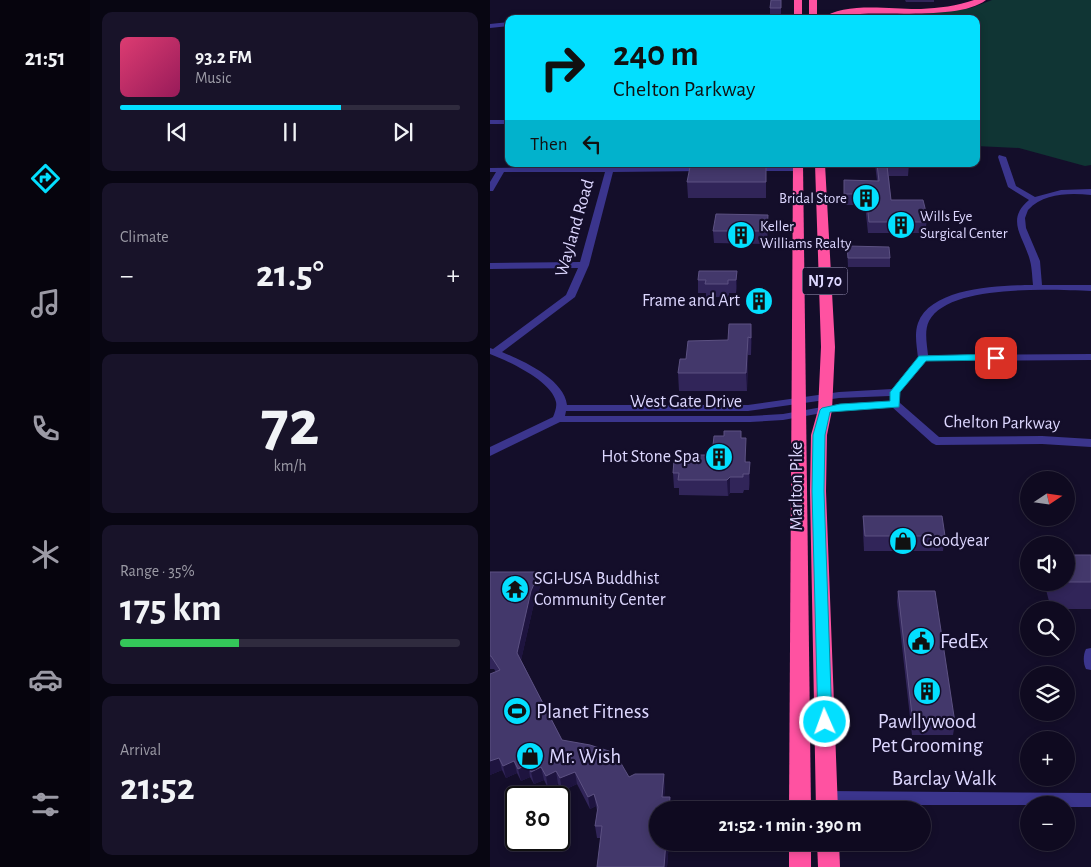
<!DOCTYPE html>
<meta charset="utf-8">
<style>
:root{--surface:#0f0a20;--page:#181329;--text:#f1f3f6;--muted:#9b9aa5;--line:#2f2b3e;--accent:#03dfff}
body{margin:0;font-family:"Alegreya Sans",sans-serif;background:var(--page);color:var(--text);height:100vh;display:flex;flex-direction:column;font-size:19px;white-space:nowrap}
*{box-sizing:border-box;margin:0}
p{font-size:16px;color:var(--muted)}
.icon{flex:none;width:28px;height:28px;fill:none;stroke:currentColor;stroke-width:2;stroke-linecap:round;stroke-linejoin:round}
.map{position:relative;flex:1;overflow:hidden}
.panel{display:flex;flex-direction:column;gap:12px;padding:12px;background:#080612;width:400px}
.panel>*{flex:none}
.guide{position:absolute;left:15px;top:15px;width:475px;height:152px;border-radius:10px;box-shadow:0 2px 8px #0003,0 0 0 1px var(--line);background:#03dfff;color:#111;overflow:hidden}
.needle{width:32px;rotate:77deg}
.controls{position:absolute;left:530px;top:471px;display:grid;gap:10px}
.controls a{display:grid;place-items:center;width:55px;height:55px;border-radius:50%;background:var(--surface);box-shadow:0 2px 8px #0003,0 0 0 1px var(--line);font-size:25px}
.speed{position:absolute;left:15px;top:786px;display:flex;gap:10px;font-size:25px;font-weight:700;text-align:center}
.speed>*{display:grid;place-content:center;width:65px;height:65px;border-radius:50%;background:var(--surface);box-shadow:0 2px 8px #0003,0 0 0 1px var(--line);line-height:1}
.speed .limit{border:2px solid #111;border-radius:8px;background:#fff;color:#111}
.pin{position:absolute;display:grid;place-items:center;width:42px;height:42px;color:#fff;margin:-21px;border-radius:10px;box-shadow:0 2px 8px #0006}
.me{position:absolute;width:55px;margin:-28px;rotate:358deg;stroke-linejoin:round;filter:drop-shadow(0 0 4px #0008)}
.turn{display:flex;align-items:center;gap:18px;height:105px;padding:0 25px;font-size:22px}
.turn .icon{width:65px;height:65px;stroke-width:2.5}
.turn b{display:block;font-size:35px;line-height:42px}
.then{display:flex;align-items:center;height:48px;padding:0 25px;background:#0003;gap:10px;font-size:19px}
.big{font-size:38px;font-weight:700;line-height:1.1}
.panel .widget{flex:1;display:flex;flex-direction:column;justify-content:center;gap:8px;min-width:0;padding:0 18px;border-radius:10px;background:var(--page)}
.panel .dial{align-items:center;gap:0}
.dial b{font-size:65px;line-height:1}
.song{display:flex;align-items:center;gap:15px}
.cover{width:60px;height:60px;border-radius:8px;background:linear-gradient(135deg,hsl(340 70% 55%),hsl(330 70% 35%))}
.played{height:5px;border-radius:2px;background:linear-gradient(90deg,var(--accent) 65%,var(--line) 65%)}
.keys{display:flex;justify-content:space-around;direction:ltr}
.heat{display:flex;justify-content:space-between;align-items:center;font-size:28px;direction:ltr}
.charge{height:8px;border-radius:4px;background:linear-gradient(90deg,#34c759 35%,var(--line) 0)}
.trip{position:absolute;left:159px;top:801px;width:282px;height:50px;border-radius:25px;background:var(--surface);box-shadow:0 2px 8px #0003,0 0 0 1px var(--line);font-weight:700;line-height:50px;text-align:center}
main{display:flex;flex:1;min-height:0}
.tab-bar{display:flex;flex-direction:column;width:90px;justify-content:space-around;align-items:center;background:#06040d;color:var(--muted)}
.tab-bar .icon{width:35px;height:35px}
.tab-bar .on{color:var(--accent)}
.tab-bar b{font-size:22px;color:var(--text)}
.map>svg:first-child{display:block}
.green{fill:#103534}
.lines{fill:none;stroke-linecap:round;stroke-linejoin:round}
.street{fill:#3b358d;fill-rule:evenodd}
.highway{fill:#ff52a1;fill-rule:evenodd}
.wall{fill:#312559}
.shaded-wall{fill:#1e143f}
.building{fill:#43386b;stroke:#5c5182}
.route{fill:#03dfff;stroke:#0291a6}
.labels{text-anchor:middle;dominant-baseline:central;stroke-width:4.5;stroke-linejoin:round;paint-order:stroke}
.far-poi-label{font-size:15px;fill:#ddd7ff;stroke:#140e2a;text-anchor:start}
.shield{fill:#140e2a;stroke:#a19bbf;stroke-width:1}
.shield-label{font-size:16px;font-weight:bold;fill:#ddd7ff}
.street-label{font-size:18px;fill:#ddd7ff;stroke:#140e2a}
.poi-label{font-size:18px;fill:#ddd7ff;stroke:#140e2a;text-anchor:end}
.near-poi-label{font-size:21px;fill:#ddd7ff;stroke:#140e2a;text-anchor:start}
.near-street-label{font-size:21px;fill:#ddd7ff;stroke:#140e2a}
</style>
<main>
<nav class="tab-bar">
<b>21:51</b>
<svg class="icon on" aria-label="directions" viewBox="0 0 24 24"><path d="M12 3l9 9-9 9-9-9zM9 14v-3h6M13 9l2 2-2 2"/></svg>
<svg class="icon" aria-label="music" viewBox="0 0 24 24"><path d="M9 18V5l10-2v13"/><circle cx="6" cy="18" r="3"/><circle cx="16" cy="16" r="3"/></svg>
<svg class="icon" aria-label="phone" viewBox="0 0 24 24"><path d="M5 4h4l2 5-3 2q2 4 5 5l2-3 5 2v4C11 20 4 13 5 4z"/></svg>
<svg class="icon" aria-label="climate" viewBox="0 0 24 24"><path d="M12 3v18M4 7l16 10M4 17L20 7"/></svg>
<svg class="icon" aria-label="car" viewBox="0 0 24 24"><path d="M5 17H2v-5l4-1 3-4h7l3 4 3 1v5h-3M9 17h6M6 11h13"/><circle cx="7" cy="17" r="2"/><circle cx="17" cy="17" r="2"/></svg>
<svg class="icon" aria-label="filters" viewBox="0 0 24 24"><path d="M4 7h16M4 17h16"/><circle cx="9" cy="7" r="2"/><circle cx="15" cy="17" r="2"/></svg>
</nav>
<section class="panel">
<div class="widget">
<div class="song"><i class="cover"></i><div><b>93.2 FM</b><p>Music</p></div></div>
<div class="played"></div>
<div class="keys"><svg class="icon" aria-label="previous" viewBox="0 0 24 24"><path d="M18 5L8 12l10 7zM5 5v14"/></svg><svg class="icon" aria-label="pause" viewBox="0 0 24 24"><path d="M8 5v14M16 5v14"/></svg><svg class="icon" aria-label="next" viewBox="0 0 24 24"><path d="M6 5l10 7-10 7zM19 5v14"/></svg></div>
</div>
<div class="widget"><p>Climate</p>
<div class="heat"><a>−</a><b class="big">21.5°</b><a>+</a></div>
</div>
<div class="widget dial"><b>72</b><p>km/h</p></div>
<div class="widget"><p>Range · 35%</p><b class="big">175 km</b><div class="charge"></div></div>
<div class="widget"><p>Arrival</p><b class="big">21:52</b></div>
</section>
<div class="map">
<svg width="601" height="867" viewBox="0 0 601 867">
<rect width="100%" height="100%" fill="#140e2a"/>
<polygon class="green" points="502,0 601,0 601,165 595,166 529,148 486,146 486,19 436,19 434,14 481,8"/>
<g class="lines">
<g class="street">
<polygon points="59,17 113,17 116,19 56,19"/>
<polygon points="19,22 19,26 0,28 0,24"/>
<rect x="0" y="120" width="19" height="4"/>
<path d="M509,155L516,157L526,186L545,197L571,190L601,189V195C579,193 554,193 538,210L535,218L536,228L550,261L552,285H601V291C564,290 459,283 439,321C434,331 437,344 438,355L601,354V360L436,361L410,392V403L449,437L552,436L601,439V447L552,444L446,445L442,443L402,407L349,410L293,420L260,422H70L0,456V447L63,417C65,412 67,407 66,402C62,381 18,361 0,354V348L3,349L76,295L88,268L0,269V263L90,262L115,172H14L3,191H0V182L6,172H0V168L116,167L117,164H125L124,167H217L218,169L214,171L123,172L99,265L85,297L12,352C33,361 74,379 77,405H258L349,392L402,389L428,358C427,347 424,334 428,323C441,287 511,285 543,285C542,275 542,266 539,257C532,235 516,219 539,200L518,187L508,157ZM400,396V401L349,404L293,414L260,416H75L76,411H258L349,398Z"/>
<polygon points="260,167 308,167 312,169 308,171 260,171"/>
<path d="M601,648V670L596,669C593,663 593,655 596,649Z"/>
<polygon points="337,791 601,793 601,807 576,807 576,805 337,805 331,803 329,798 331,793"/>
</g>
<g class="highway">
<rect x="304" y="0" width="8" height="19"/>
<rect x="319" y="0" width="8" height="19"/>
<path d="M484,0H496C472,19 401,12 370,14C357,14 345,19 332,19C353,1 404,10 431,9C449,8 467,6 484,0Z"/>
<polygon points="303,164 313,164 321,810 299,810"/>
<polygon points="325,164 335,164 345,347 342,410 337,435 336,491 348,810 326,810 320,491 321,435 328,410 331,347"/>
<rect x="299" y="842" width="22" height="25"/>
<polygon points="327,842 349,842 350,867 328,867"/>
</g>
</g>
<g class="wall">
<polygon points="291,0 291,16 280,16 280,8"/>
<polygon points="415,0 444,0 444,2 416,2"/>
<polygon points="385,164 419,164 418,176 399,176 401,200 437,216 436,227 434,227 433,233 378,233 375,205 354,205 354,180 387,181"/>
<polygon points="276,167 276,198 198,198 197,182"/>
<polygon points="278,227 277,244 224,243 223,231"/>
<polygon points="357,246 400,258 400,267 358,267"/>
<polygon points="247,271 247,284 246,293 239,293 239,297 216,297 216,293 208,293 208,280"/>
<polygon points="261,324 261,355 258,355 257,391 189,391 188,373 196,359 238,340"/>
<polygon points="251,431 251,438 256,462 260,477 259,490 254,490 253,493 240,493 238,496 189,495 189,488 184,488 183,473 194,460 222,455 234,436"/>
<polygon points="373,516 455,536 453,551 374,551 373,530"/>
<polygon points="576,555 601,555 601,609 561,609 554,582 576,582"/>
<polygon points="0,572 51,584 44,603 31,660 72,740 139,777 175,786 174,797 168,842 179,842 177,867 110,838 107,838 105,826 107,811 106,806 100,809 87,784 72,791 68,784 58,788 54,780 44,784 40,777 31,781 27,773 16,778 12,770 0,775 0,674 6,672 4,669 0,669"/>
<polygon points="408,591 465,723 463,735 422,735 407,602"/>
</g>
<g class="shaded-wall">
<polygon points="278,215 278,227 277,244 277,231"/>
<polygon points="247,271 247,284 246,293 246,280"/>
<polygon points="261,324 262,342 261,355"/>
<polygon points="258,337 258,355 257,391 256,373"/>
<polygon points="260,462 260,477 259,490 259,474"/>
<polygon points="240,477 240,493 238,496 237,480"/>
<polygon points="49,572 51,584 44,603 30,665 27,653 41,591"/>
<polygon points="9,758 12,770 0,775 0,761"/>
<polygon points="24,761 27,773 16,778 13,766"/>
<polygon points="38,764 40,777 31,781 28,769"/>
<polygon points="51,767 54,780 44,784 41,772"/>
<polygon points="66,771 68,784 58,788 56,776"/>
<polygon points="85,772 87,784 72,791 70,778"/>
<polygon points="174,774 175,786 173,810 172,797"/>
<polygon points="104,794 106,806 100,809 98,797"/>
<polygon points="180,797 181,810 179,810"/>
<polygon points="176,842 179,842 177,867 174,867"/>
</g>
<g class="building">
<polygon points="281,0 291,0 291,8 280,8"/>
<polygon points="387,164 418,164 418,166 397,166 401,200 433,200 437,216 433,216 434,222 379,222 376,194 354,194 354,180 389,181"/>
<polygon points="200,167 276,167 276,182 197,182"/>
<polygon points="226,214 278,215 277,231 223,231"/>
<polygon points="357,246 399,247 400,258 358,258"/>
<polygon points="209,271 247,271 246,280 238,280 238,284 215,284 216,280 208,280"/>
<polygon points="239,324 261,324 261,338 258,337 256,373 188,373 190,359 196,359 198,341 238,340"/>
<polygon points="234,431 251,431 251,438 256,438 255,462 260,462 259,474 253,474 253,477 240,477 237,480 188,480 189,473 183,473 184,460 194,460 195,455 222,455 224,436 234,436"/>
<polygon points="373,516 452,516 455,536 375,536"/>
<rect x="576" y="555" width="25" height="27"/>
<polygon points="0,572 49,572 41,591 27,653 72,740 100,745 125,753 139,777 145,774 174,774 172,797 180,797 179,810 168,810 168,842 176,842 174,867 107,867 112,826 105,826 108,807 104,794 98,797 85,772 70,778 66,771 56,776 51,767 41,772 38,764 28,769 24,761 13,766 9,758 0,761 0,674 10,670 1,656 0,656"/>
<polygon points="408,591 445,591 465,723 423,724"/>
</g>
<polygon class="route" points="506,354 510,355 512,358 510,360 436,361 410,392 409,407 340,412 335,435 334,491 342,722 340,726 335,728 330,726 328,722 322,491 323,435 330,410 332,408 350,404 400,401 400,392 429,356"/>
<defs>
<g id="building-disc" transform="scale(1.4375)"><circle r="9.5" fill="#03dfff" stroke="#140e2a"/><path d="M-4-6H4V6H1V3H-1V6H-4ZM-2.5-4.3h1.7v1.8h-1.7ZM.8-4.3h1.7v1.8H.8ZM-2.5-1h1.7V.8h-1.7ZM.8-1h1.7V.8H.8Z" fill="#111"/></g>
<g id="shop-disc" transform="scale(1.4375)"><circle r="9.5" fill="#03dfff" stroke="#140e2a"/><path d="M-5-2.5h2.3a2.7 3.5 0 0 1 5.4 0H5L5.5 6h-11ZM-1.5-2.5h3a1.5 2.3 0 0 0-3 0Z" fill="#111"/></g>
<g id="temple-disc" transform="scale(1.4375)"><circle r="9.5" fill="#03dfff" stroke="#140e2a"/><path d="M0-6L5-2H3V0L6.5 2.5H4V6H1.5V3h-3V6H-4V2.5H-6.5L-3 0V-2H-5Z" fill="#111"/></g>
<g id="civic-disc" transform="scale(1.4375)"><circle r="9.5" fill="#03dfff" stroke="#140e2a"/><path d="M-.6-6.5H3V-4.5H.6V-3L4-1V1h2V6H-6V1h2V-1L-.6-3ZM-1.2 2.5V6h2.4V2.5Z" fill="#111"/></g>
<g id="stadium-disc" transform="scale(1.4375)"><circle r="9.5" fill="#03dfff" stroke="#140e2a"/><path d="M0-5a6.5 5 0 1 0 0 10a6.5 5 0 1 0 0-10ZM-3.5-1.8h7v3.6h-7Z" fill="#111"/></g>
</defs>
<g fill-rule="evenodd">
<use href="#building-disc" x="376" y="198"/>
<use href="#building-disc" x="411" y="225"/>
<use href="#building-disc" x="251" y="235"/>
<use href="#building-disc" x="269" y="301"/>
<use href="#building-disc" x="229" y="457"/>
<use href="#shop-disc" x="413" y="541"/>
<use href="#temple-disc" x="25" y="589"/>
<use href="#civic-disc" x="431" y="641"/>
<use href="#building-disc" x="437" y="691"/>
<use href="#stadium-disc" x="27" y="711"/>
<use href="#shop-disc" x="40" y="756"/>
</g>
<g class="labels">
<g class="far-poi-label">
<text x="357" y="198" text-anchor="end">Bridal Store</text>
<text x="430" y="216">Wills Eye<tspan x="430" dy="17">Surgical Center</tspan></text>
<text x="270" y="226">Keller<tspan x="270" dy="17">Williams Realty</tspan></text>
</g>
<rect class="shield" x="312.5" y="267.5" width="45" height="27" rx="4"/>
<g class="shield-label">
<text x="335" y="281">NJ 70</text>
</g>
<g class="street-label">
<text transform="translate(85 228) rotate(-74)">Wayland Road</text>
<text x="196" y="402">West Gate Drive</text>
<text transform="translate(512 423) rotate(1)">Chelton Parkway</text>
<text transform="translate(307 486) rotate(-90)">Marlton Pike</text>
</g>
<g class="poi-label">
<text x="250" y="301">Frame and Art</text>
<text x="210" y="457">Hot Stone Spa</text>
<text x="432" y="541" text-anchor="start">Goodyear</text>
<text x="44" y="579" text-anchor="start">SGI-USA Buddhist<tspan x="44" dy="21">Community Center</tspan></text>
</g>
<g class="near-poi-label">
<text x="450" y="641">FedEx</text>
<text x="46" y="711">Planet Fitness</text>
<text x="437" y="721" text-anchor="middle">Pawllywood<tspan x="437" dy="24">Pet Grooming</tspan></text>
<text x="59" y="756">Mr. Wish</text>
</g>
<g class="near-street-label">
<text x="454" y="778">Barclay Walk</text>
</g>
</g>
</svg>
<div class="controls">
<a><svg class="needle" viewBox="-14 -14 28 28"><path d="M0-13l5 13h-10z" fill="#e53935"/><path d="M0 13l5-13h-10z" fill="#9b9aa5"/></svg></a>
<a><svg class="icon" aria-label="sound" viewBox="0 0 24 24"><path d="M4 9h4l5-4v14l-5-4H4zM17 9q2 3 0 6"/></svg></a>
<a><svg class="icon" aria-label="search" viewBox="0 0 24 24"><circle cx="10" cy="10" r="6"/><path d="M15 15l6 6"/></svg></a>
<a><svg class="icon" aria-label="layers" viewBox="0 0 24 24"><path d="M12 4l9 5-9 5-9-5zM3 14l9 5 9-5"/></svg></a>
<a>+</a>
<a>−</a>
</div>
<div class="speed"><div class="limit">80</div></div>
<div class="pin" style="left:506px;top:358px;background:#d93025"><svg class="icon" aria-label="arrive" viewBox="0 0 24 24"><path d="M6 21V4h12l-3 4 3 4H6"/></svg></div>
<svg class="me" style="left:335px;top:722px" viewBox="-20 -20 40 40"><circle r="17" fill="#03dfff" stroke="#fff" stroke-width="3"/><path d="M0-11L8 9 0 5-8 9z" fill="#fff"/></svg>
<div class="trip">21:52 · 1 min · 390 m</div>
<div class="guide">
<div class="turn"><svg class="icon" aria-label="right" viewBox="0 0 24 24"><path d="M7 20v-9h11M14 6l5 5-5 5"/></svg><div><b>240 m</b>Chelton Parkway</div></div>
<div class="then">Then<svg class="icon" aria-label="left" viewBox="0 0 24 24"><path d="M17 20v-9H6M10 6l-5 5 5 5"/></svg></div>
</div>
</div>
</main>
